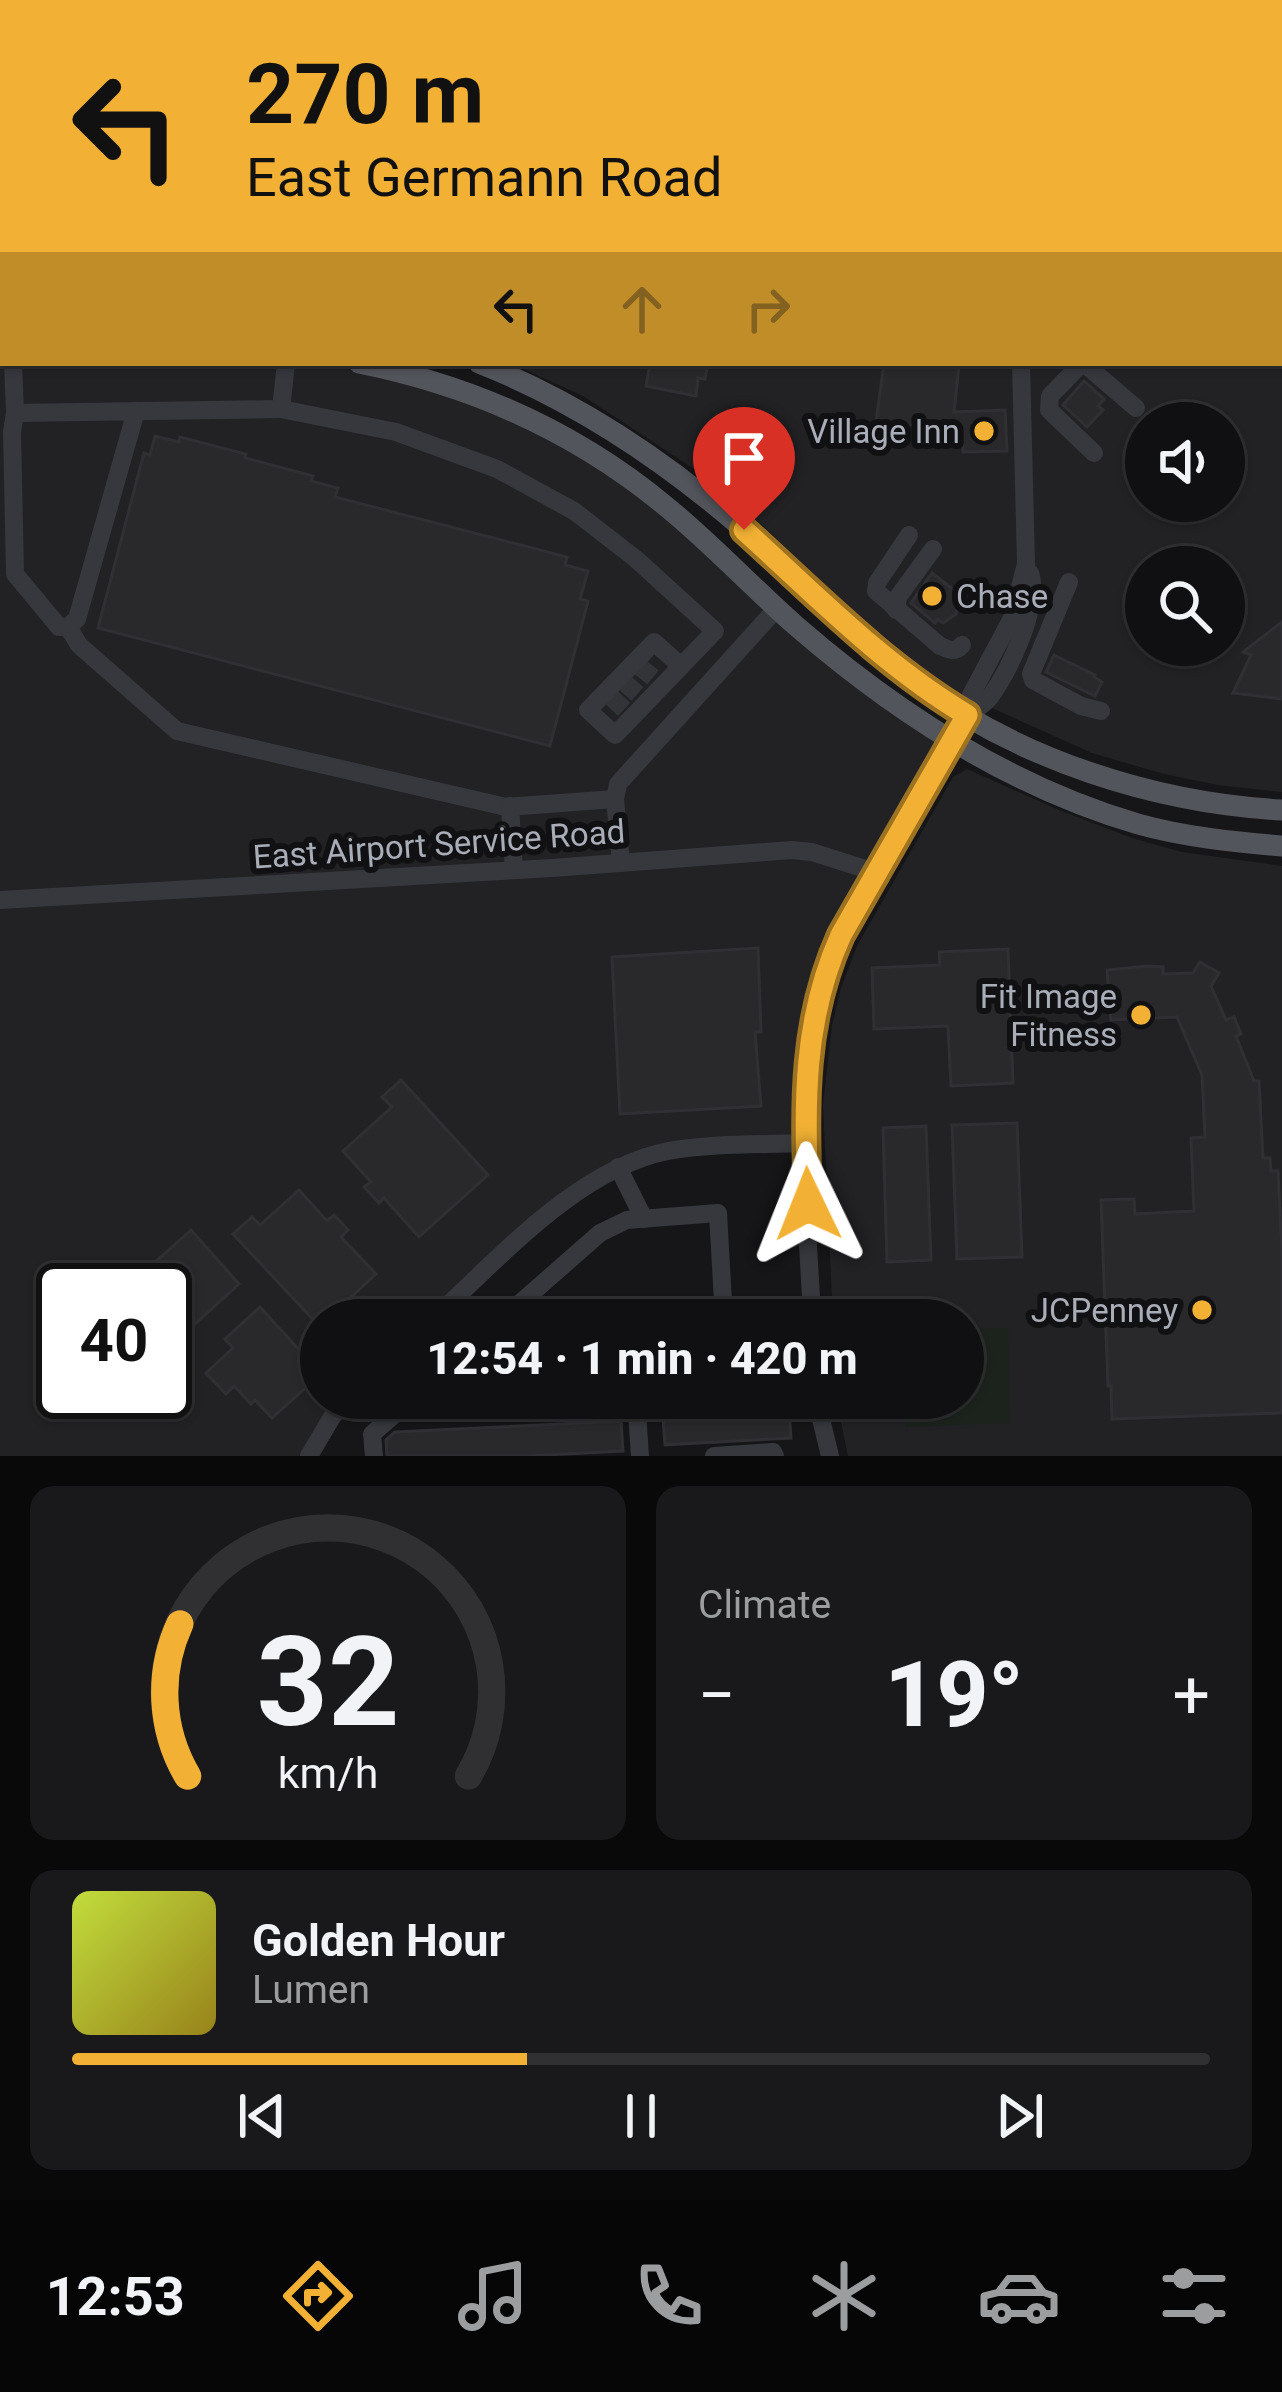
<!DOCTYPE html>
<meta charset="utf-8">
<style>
:root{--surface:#101012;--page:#19191b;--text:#f1f3f6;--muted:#9c9d9f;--line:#303032;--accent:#f2b134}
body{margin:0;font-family:Roboto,sans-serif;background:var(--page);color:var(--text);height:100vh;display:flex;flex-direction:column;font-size:45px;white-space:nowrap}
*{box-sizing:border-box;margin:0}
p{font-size:39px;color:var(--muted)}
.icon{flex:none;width:66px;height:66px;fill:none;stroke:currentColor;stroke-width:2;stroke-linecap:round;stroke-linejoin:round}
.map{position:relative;height:1456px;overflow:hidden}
.panel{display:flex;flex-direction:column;gap:30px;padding:30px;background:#09090a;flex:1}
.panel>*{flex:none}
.banner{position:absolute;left:0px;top:0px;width:1284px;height:366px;box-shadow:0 3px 9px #0004,0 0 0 3px var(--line);background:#f2b134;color:#111;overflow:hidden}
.buttons{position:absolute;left:1125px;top:402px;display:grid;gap:24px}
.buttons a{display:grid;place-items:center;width:120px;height:120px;border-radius:50%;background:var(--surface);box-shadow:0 3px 9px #0004,0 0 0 3px var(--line);font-size:60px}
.speed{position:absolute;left:36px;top:1263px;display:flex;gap:24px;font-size:60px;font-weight:700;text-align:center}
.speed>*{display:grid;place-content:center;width:156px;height:156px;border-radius:50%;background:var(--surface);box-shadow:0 3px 9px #0004,0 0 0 3px var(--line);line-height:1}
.speed .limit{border:6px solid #111;border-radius:18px;background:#fff;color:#111}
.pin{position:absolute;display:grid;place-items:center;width:102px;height:102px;color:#fff;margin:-123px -51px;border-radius:50% 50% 50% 0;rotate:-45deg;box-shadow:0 0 12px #0007}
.pin .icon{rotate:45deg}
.me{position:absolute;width:132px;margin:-66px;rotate:358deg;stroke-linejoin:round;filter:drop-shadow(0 0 9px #0008)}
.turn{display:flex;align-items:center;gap:42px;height:252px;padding:0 48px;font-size:54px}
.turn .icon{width:156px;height:156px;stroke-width:2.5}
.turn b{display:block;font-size:84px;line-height:102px}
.lanes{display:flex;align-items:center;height:114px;padding:0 48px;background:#0003;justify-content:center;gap:60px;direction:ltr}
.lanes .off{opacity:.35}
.big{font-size:90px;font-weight:800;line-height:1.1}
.panel .card{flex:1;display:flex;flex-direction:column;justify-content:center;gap:18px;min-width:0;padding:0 42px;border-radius:24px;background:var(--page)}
.panel .dial{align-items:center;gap:0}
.dial svg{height:312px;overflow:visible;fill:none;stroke:var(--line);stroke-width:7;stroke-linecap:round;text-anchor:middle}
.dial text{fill:var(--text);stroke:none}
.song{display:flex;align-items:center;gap:36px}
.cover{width:144px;height:144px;border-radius:18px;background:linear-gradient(135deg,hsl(70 70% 55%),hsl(50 70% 35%))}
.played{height:12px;border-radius:6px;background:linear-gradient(90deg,var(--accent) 40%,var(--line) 40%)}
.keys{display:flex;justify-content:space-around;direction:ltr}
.heat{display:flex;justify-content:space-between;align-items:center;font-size:66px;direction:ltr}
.panel .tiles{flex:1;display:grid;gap:30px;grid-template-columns:1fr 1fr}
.card:last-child{grid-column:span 2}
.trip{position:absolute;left:300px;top:1299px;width:684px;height:120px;border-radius:60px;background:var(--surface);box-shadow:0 3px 9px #0004,0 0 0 3px var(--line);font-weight:800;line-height:120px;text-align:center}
.dock{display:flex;height:192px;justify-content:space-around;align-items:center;background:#060607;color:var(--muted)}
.dock .icon{width:84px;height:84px}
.dock .active{color:var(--accent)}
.dock b{font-size:54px;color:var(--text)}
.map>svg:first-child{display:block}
.built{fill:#222225;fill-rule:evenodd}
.green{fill:#1c231d}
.building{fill:#29292c;stroke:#303034;stroke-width:3}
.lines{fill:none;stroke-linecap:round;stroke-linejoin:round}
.minor-tunnel{stroke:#333438;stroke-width:18;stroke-dasharray:18 9;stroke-linecap:butt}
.minor{stroke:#37383d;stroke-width:18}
.major{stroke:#53555c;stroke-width:21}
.route-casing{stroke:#9d7322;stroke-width:30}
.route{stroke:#f2b134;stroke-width:21}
.poi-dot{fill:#f2b134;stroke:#111113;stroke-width:4.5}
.labels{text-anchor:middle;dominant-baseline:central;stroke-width:12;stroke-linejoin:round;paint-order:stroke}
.poi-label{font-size:33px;fill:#a8adb8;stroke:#111113;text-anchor:end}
.street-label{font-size:33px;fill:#a8adb8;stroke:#111113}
</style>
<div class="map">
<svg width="1282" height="1456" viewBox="0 0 1282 1456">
<rect width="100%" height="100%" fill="#161618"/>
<g class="built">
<path d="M0,0H1282V792L1218,785L1164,774L1092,753L945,687L848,606L723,488L583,396L510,363H1281V3H3V309L0,310ZM1146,423H1224V501H1146ZM1146,567H1224V645H1146Z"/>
<path d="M0,358L3,363H359L560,432L952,741L829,961L806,1143L693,1148L618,1167L432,1320H321V1398H348L309,1456H0ZM63,1290H165V1392H63Z"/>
<polygon points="967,769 1059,810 1132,838 1182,852 1282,866 1282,1456 848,1456 836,1398 963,1398 963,1320 833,1320 823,1105 832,1025 841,988 857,946 953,777"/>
</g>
<polygon class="green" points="1008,1328 1010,1423 905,1427 905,1398 963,1398 963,1329"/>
<g class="building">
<polygon points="650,363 708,363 705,379 698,378 696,396 646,386"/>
<polygon points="884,363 959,365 954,412 1005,410 1007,451 963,452 962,429 876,422"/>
<polygon points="1084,381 1104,399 1098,406 1103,410 1087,427 1063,405"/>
<polygon points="155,436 179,442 180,437 246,454 245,458 313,476 311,481 338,488 335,497 567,557 565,565 588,571 580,599 588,601 550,746 98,628 144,453 150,455"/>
<polygon points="932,573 959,594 956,597 960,601 956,614 943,623 938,619 935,623 911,603"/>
<polygon points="1282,622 1282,699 1233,693 1251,655 1243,652"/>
<polygon points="1054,655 1095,675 1094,677 1102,682 1095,696 1046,672"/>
<polygon points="758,948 761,1032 755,1032 761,1106 620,1114 612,957"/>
<polygon points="1008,949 1013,1083 951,1086 948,1026 874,1029 872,968 940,965 939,952"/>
<polygon points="1200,962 1219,973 1211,986 1226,1020 1234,1017 1241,1034 1236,1036 1254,1081 1259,1081 1263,1158 1270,1158 1271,1171 1278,1171 1282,1254 1282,1413 1112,1419 1111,1386 1108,1386 1101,1200 1134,1199 1135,1214 1194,1211 1191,1138 1205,1137 1202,1075 1177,1017 1111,1020 1107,970 1147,966 1163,967 1163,974 1193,973"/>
<polygon points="401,1080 488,1175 419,1237 384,1198 379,1203 364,1187 371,1182 343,1151 392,1107 382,1097"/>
<polygon points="1017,1123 1022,1257 957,1259 952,1125"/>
<polygon points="926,1126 931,1260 887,1262 883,1128"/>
<polygon points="299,1190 327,1221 334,1215 348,1230 341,1237 376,1274 326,1320 321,1320 319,1326 233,1234 252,1217 260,1225"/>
<polygon points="191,1230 239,1284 165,1351 165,1290 124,1290"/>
<polygon points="260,1307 321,1374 272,1418 255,1400 251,1404 234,1386 226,1394 206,1373 233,1348 225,1339"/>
<polygon points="789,1410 791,1438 665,1445 663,1418"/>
<polygon points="621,1421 623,1451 526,1456 387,1456 386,1440 395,1432"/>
</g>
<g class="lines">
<g class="minor-tunnel">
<polyline points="639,666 656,680"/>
<polyline points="624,682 641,697"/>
<polyline points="611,697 626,711"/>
</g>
<g class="minor">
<polyline points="0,177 3,177"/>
<polyline points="1281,276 1282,276"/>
<polyline points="13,363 15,413"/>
<polyline points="281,409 396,432 497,469 574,511 636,559 715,631 615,735 588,710 654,642 681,666"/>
<polyline points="136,411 77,619 68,627 59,627 15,574 12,432 15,413 281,409 286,363"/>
<polyline points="1094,453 1049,410 1050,396 1080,365 1086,365 1136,408"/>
<path d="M909,535L877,583L876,591L940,646C949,650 955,653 962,645"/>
<polyline points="1069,582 1031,674 1033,680 1081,706 1101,711"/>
<polyline points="896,610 898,597 933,549"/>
<polyline points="68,627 79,645 177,731 506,807 615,799"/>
<path d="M967,715C975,710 984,705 990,697C1009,671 1041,605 1030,573"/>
<polyline points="510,806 514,870"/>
<polyline points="621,863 615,799 618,784 777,608"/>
<polyline points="0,900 552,868 792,850 812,852 878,873"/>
<polyline points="618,1167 644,1219"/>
<polyline points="509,1313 723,1305"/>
<path d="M432,1320C499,1259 577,1169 668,1151C713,1143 760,1145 806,1143"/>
<polyline points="501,1320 600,1233 627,1220 718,1213 724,1320"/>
<path d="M812,1320C807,1192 786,1055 841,935L967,715L971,695L1012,618L1026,564L1021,363"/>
<polyline points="422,1398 449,1408 638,1398"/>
<polyline points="636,1398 640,1456"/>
<polyline points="816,1398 830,1456"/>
<polyline points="309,1456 332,1417 348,1398"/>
<polyline points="374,1456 372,1434 413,1398"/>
<polyline points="714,1456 773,1452 775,1456"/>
</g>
<g class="major">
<polyline points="0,326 3,326"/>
<polyline points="0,358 3,358"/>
<path d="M359,363C474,386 578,433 668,508C713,545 752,587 795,625C894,711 1011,787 1138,824C1184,837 1235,842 1282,846"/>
<path d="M479,363C575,401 661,458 740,526C799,578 854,636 917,683C1020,760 1155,803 1282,810"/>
</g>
</g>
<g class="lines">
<g class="route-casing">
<path id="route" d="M744,530C816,595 883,665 967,715L841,935C801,1024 805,1108 808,1204"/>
</g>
<use href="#route" class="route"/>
</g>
<g class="poi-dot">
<circle cx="984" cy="431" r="12"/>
<circle cx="932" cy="596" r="12"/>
<circle cx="1141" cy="1015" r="12"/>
<circle cx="1202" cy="1310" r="12"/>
</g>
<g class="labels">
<g class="poi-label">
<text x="960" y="431">Village Inn</text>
<text x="956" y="596" text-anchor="start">Chase</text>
<text x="1117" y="996">Fit Image<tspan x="1117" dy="38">Fitness</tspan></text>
<text x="1178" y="1310">JCPenney</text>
</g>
<g class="street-label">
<text transform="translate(439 844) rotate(-4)">East Airport Service Road</text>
</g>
</g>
</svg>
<div class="buttons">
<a><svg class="icon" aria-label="sound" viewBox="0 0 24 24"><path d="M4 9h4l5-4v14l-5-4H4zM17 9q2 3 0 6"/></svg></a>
<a><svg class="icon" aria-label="search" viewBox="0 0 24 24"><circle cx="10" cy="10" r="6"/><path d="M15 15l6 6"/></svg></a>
</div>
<div class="speed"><div class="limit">40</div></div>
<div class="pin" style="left:744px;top:530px;background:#d93025"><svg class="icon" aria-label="arrive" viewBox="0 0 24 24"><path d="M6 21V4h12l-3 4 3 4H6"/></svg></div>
<svg class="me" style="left:808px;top:1204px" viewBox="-20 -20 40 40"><path d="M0-17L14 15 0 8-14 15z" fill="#f2b134" stroke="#fff" stroke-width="4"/></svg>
<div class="trip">12:54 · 1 min · 420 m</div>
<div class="banner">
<div class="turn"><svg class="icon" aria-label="left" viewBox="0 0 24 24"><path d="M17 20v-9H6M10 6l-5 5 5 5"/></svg><div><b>270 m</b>East Germann Road</div></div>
<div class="lanes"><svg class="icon" aria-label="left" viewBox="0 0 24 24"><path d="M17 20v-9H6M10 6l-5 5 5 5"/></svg><svg class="icon off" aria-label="ahead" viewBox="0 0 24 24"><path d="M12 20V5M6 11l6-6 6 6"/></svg><svg class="icon off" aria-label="right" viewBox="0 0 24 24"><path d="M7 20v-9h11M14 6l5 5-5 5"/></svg></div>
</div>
</div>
<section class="panel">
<div class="tiles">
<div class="card dial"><svg viewBox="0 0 100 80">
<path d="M14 69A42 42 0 1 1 86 69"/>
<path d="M14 69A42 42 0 0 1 12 30" stroke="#f2b134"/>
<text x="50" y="56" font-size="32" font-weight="700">32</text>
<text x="50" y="72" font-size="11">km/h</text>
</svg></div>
<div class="card"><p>Climate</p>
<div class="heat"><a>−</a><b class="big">19°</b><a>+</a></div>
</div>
<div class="card">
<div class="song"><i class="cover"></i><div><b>Golden Hour</b><p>Lumen</p></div></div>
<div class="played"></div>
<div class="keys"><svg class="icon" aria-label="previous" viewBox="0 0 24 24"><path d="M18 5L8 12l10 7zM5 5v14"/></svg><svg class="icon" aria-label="pause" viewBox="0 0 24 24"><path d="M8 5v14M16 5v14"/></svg><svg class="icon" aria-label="next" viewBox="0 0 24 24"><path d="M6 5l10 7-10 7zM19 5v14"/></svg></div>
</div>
</div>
</section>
<nav class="dock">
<b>12:53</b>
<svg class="icon active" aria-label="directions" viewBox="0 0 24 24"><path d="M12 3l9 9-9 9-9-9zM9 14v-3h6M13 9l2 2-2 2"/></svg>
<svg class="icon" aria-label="music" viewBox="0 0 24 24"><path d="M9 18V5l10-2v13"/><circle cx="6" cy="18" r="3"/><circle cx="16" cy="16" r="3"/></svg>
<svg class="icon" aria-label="phone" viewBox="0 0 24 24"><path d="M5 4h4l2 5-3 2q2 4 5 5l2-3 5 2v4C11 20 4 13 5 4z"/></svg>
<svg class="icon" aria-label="climate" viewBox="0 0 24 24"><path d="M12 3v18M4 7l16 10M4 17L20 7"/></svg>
<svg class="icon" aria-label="car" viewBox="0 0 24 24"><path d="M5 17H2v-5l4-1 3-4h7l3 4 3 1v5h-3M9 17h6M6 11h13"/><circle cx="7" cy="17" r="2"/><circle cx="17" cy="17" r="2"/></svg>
<svg class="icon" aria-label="filters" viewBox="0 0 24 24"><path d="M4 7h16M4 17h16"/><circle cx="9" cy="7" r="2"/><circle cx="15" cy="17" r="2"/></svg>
</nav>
